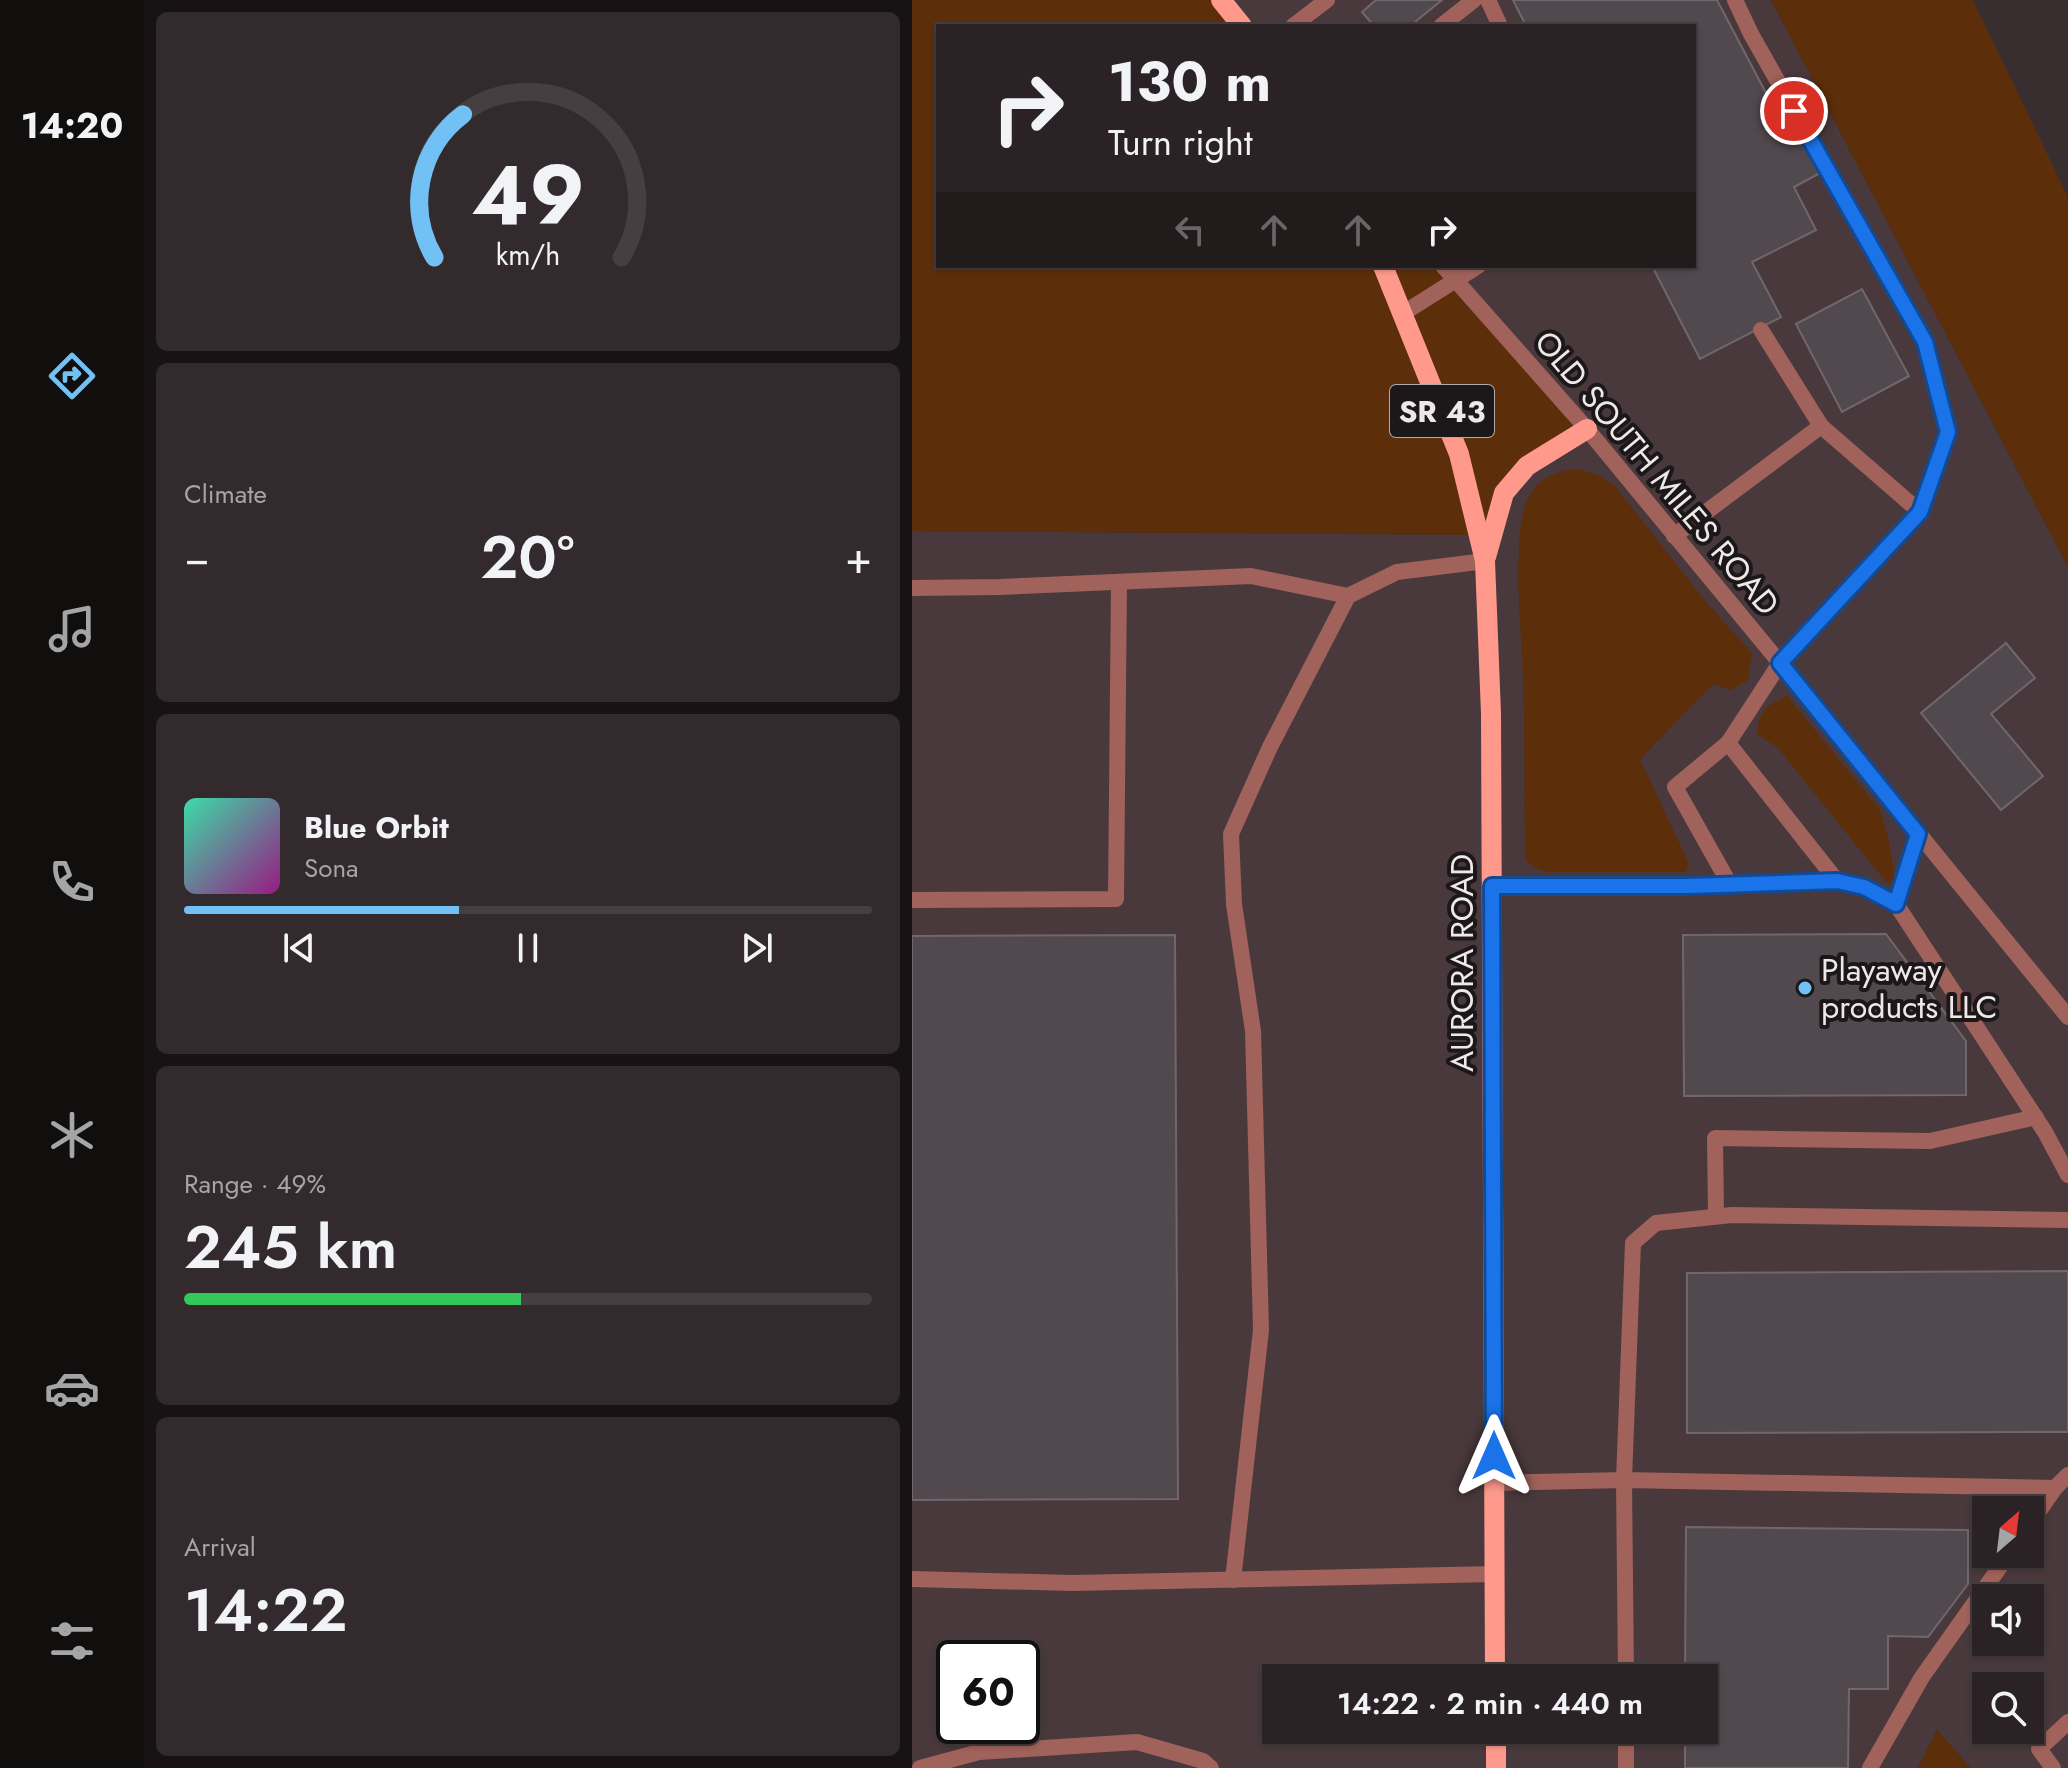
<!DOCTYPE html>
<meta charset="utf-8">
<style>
:root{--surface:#2a2224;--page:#322a2c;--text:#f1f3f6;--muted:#a5a4a6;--line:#463f41;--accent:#71c1f4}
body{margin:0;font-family:Jost,sans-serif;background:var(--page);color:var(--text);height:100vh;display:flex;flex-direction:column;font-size:30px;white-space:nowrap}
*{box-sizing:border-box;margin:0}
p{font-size:26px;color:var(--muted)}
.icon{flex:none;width:44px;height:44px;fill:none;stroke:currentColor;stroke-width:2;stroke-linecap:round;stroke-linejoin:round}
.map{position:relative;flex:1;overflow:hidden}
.drawer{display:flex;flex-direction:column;gap:12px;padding:12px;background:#171314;width:768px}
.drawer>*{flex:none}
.banner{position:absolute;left:24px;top:24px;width:760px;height:244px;border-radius:0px;box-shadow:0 2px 6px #0004,0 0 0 2px var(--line);background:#2a2224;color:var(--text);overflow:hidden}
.needle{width:52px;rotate:28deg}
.buttons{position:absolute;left:1060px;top:1496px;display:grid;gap:16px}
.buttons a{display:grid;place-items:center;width:72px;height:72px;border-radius:0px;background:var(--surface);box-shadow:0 2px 6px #0004,0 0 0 2px var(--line);font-size:40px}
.speed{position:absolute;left:24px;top:1640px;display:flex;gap:16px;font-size:40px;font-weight:700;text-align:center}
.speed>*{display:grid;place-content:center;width:104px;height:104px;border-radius:50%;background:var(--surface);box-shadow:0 2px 6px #0004,0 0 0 2px var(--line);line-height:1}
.speed .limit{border:4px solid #111;border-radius:12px;background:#fff;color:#111}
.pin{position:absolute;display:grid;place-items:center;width:68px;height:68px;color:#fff;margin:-34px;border:4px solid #fff;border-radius:50%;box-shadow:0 2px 8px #0007}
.me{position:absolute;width:88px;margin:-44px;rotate:0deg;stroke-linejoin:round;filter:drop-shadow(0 0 6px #0008)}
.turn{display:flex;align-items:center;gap:28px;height:168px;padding:0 40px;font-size:36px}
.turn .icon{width:104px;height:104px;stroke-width:2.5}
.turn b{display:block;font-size:56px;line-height:68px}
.lanes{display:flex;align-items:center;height:76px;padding:0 40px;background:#0003;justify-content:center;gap:40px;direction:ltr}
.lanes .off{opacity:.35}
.big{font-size:60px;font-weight:600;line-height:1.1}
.drawer .tile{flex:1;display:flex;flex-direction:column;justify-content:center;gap:12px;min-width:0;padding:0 28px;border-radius:12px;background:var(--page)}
.drawer .dial{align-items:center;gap:0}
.dial svg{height:208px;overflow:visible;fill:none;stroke:var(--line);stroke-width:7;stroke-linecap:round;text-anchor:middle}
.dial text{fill:var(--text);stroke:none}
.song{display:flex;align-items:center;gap:24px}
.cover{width:96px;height:96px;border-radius:12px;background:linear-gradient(135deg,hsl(160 70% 55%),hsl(310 70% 35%))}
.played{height:8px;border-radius:4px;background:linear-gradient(90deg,var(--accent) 40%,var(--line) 40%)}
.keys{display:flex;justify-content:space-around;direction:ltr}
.heat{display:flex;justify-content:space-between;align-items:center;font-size:44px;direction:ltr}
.charge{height:12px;border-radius:6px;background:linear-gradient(90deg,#34c759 49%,var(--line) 0)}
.trip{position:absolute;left:350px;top:1664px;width:456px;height:80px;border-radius:0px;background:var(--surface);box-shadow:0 2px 6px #0004,0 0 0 2px var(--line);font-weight:600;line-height:80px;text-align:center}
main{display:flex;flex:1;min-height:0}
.tabs{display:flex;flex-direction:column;width:144px;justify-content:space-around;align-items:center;background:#110e0e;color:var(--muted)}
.tabs .icon{width:56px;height:56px}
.tabs .current{color:var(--accent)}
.tabs b{font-size:36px;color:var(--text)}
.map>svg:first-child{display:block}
.built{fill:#49393c;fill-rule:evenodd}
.green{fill:#5c2e0a}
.building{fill:#52494f;stroke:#70676d;stroke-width:2}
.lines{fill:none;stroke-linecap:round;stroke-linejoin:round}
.service{stroke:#a0625a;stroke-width:16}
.minor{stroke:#a0625a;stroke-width:16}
.primary{stroke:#fe998c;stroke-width:20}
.route-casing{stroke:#114b97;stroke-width:20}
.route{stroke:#1a73e8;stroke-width:14}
.poi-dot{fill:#71c1f4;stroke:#1c1819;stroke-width:3}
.labels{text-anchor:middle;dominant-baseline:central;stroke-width:8;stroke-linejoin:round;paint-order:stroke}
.shield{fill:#1c1819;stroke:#afaaab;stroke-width:2}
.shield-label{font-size:30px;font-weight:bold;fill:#eee8e9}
.street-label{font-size:32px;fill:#eee8e9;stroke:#1c1819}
.poi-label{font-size:32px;fill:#eee8e9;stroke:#1c1819;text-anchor:start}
</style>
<main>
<nav class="tabs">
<b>14:20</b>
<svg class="icon current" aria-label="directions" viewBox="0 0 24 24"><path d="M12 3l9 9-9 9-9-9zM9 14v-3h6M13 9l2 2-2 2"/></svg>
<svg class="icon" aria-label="music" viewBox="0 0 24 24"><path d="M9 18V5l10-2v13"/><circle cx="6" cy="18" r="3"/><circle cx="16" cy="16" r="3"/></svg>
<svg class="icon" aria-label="phone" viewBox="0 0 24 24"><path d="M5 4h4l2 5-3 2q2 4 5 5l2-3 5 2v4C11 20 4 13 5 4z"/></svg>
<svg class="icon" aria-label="climate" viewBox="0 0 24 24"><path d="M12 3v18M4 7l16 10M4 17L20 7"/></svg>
<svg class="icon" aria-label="car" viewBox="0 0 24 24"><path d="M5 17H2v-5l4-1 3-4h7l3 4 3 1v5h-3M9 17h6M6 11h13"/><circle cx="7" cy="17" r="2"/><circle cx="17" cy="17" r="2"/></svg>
<svg class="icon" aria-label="filters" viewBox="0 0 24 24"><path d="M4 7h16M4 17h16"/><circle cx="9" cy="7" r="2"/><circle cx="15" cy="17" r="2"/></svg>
</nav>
<section class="drawer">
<div class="tile dial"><svg viewBox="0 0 100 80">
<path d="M14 69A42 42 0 1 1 86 69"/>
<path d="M14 69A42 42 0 0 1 25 14" stroke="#71c1f4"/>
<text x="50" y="56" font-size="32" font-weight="700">49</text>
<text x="50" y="72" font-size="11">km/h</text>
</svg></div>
<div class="tile"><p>Climate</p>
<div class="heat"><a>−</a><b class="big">20°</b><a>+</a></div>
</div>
<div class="tile">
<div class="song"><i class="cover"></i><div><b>Blue Orbit</b><p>Sona</p></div></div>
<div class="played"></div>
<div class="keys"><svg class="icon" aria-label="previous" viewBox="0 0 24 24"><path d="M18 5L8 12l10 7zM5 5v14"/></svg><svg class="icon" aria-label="pause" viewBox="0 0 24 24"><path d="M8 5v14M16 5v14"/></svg><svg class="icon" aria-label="next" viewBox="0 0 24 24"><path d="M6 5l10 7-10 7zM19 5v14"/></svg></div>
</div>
<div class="tile"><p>Range · 49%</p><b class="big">245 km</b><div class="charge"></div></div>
<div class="tile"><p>Arrival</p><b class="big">14:22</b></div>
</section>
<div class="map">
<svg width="1156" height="1768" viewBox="0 0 1156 1768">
<rect width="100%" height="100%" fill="#382e30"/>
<path class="built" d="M309,0H859L1156,567V1768H1059L1025,1730L1006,1768H0V531L566,535L471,266H782V26H330ZM1074,1510H1118V1554H1074ZM1074,1598H1118V1642H1074ZM42,1658H110V1726H42ZM364,1678H792V1730H364ZM1074,1686H1118V1730H1074Z"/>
<g class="green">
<polygon points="0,0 309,0 330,26 26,26 26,266 531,266 675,429 615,466 580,535 0,531"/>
<polygon points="859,0 1061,0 1156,197 1156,567"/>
<path d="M667,469L688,476L703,486L794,602L840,653L836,680L819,690L802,684L728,759L777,864L774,872H638C628,870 618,868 613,858C612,799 613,740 611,680C610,635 604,591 607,546C608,532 609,516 614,503C623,480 643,470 667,469Z"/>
<path d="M875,696L968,810C975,832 981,855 982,879L978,883L974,882L865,747L845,734C847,711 854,705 875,696Z"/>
<polygon points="1025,1730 1059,1768 1006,1768"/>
</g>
<g class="building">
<polygon points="464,0 530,0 498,26 462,26 450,12"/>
<polygon points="601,0 805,0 873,129 883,125 908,173 882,187 904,230 840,262 869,317 788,359 740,266 782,266 782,26 614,26"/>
<polygon points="950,289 997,376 930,412 884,324"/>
<polygon points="1094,643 1123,678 1079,714 1131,776 1089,810 1009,713"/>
<polygon points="974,934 1054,1041 1054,1095 772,1096 771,935"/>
<polygon points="263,935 266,1499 0,1500 0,936"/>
<polygon points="1156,1271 1156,1432 775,1433 775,1273"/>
<polygon points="774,1527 1056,1530 1056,1584 1016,1637 976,1636 976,1689 937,1689 936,1768 773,1768 773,1730 792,1730 792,1678 773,1678"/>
</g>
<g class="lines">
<g class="service">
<polyline points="576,0 588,26"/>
<polyline points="381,26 415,0"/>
<polyline points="529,26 562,0"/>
<polyline points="490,314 566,266"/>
<polyline points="909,426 1008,512"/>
<polyline points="762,536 909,426 849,330"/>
<polyline points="0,588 88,587 339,576 436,596"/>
<polyline points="816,743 925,881"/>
<polyline points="1006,834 984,904 1133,1132 1156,1175"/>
<polyline points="817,883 763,787 816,743 868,663 1008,512 1036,432 1013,342 839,34 823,0"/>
<polyline points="580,886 776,886 925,881 952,887 984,904"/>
<polyline points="0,900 204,899 207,582"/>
<polyline points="804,1216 803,1138 1018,1141 1124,1117"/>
<polyline points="582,1483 712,1480 1143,1488"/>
<polyline points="1118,1524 1143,1488 1156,1475"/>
<polyline points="0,1579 161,1583 583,1574"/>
<polyline points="321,1580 349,1330 341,1031 322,904 319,834 358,747 436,596 485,572 573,561"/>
<polyline points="714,1678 712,1480 721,1243 744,1223 820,1215 1156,1220"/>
<polyline points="8,1768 67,1752 225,1742 291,1761 299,1768"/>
<polyline points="714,1768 714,1730"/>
<polyline points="958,1768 1010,1677 1097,1554"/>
<polyline points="1141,1768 1127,1749 1156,1722"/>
</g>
<polyline class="minor" points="531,266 675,429 868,663 1156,1017"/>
<g class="primary">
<polyline points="309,0 330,26"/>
<polyline points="471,266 547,454 573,561 579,714 583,1678"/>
<polyline points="574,557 592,493 615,466 675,429"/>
<polyline points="584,1730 584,1768"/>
</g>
</g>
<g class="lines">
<g class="route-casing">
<polyline id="route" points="582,1456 580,886 776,886 925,881 952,887 984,904 1006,834 868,663 1008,512 1036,432 1013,342 882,111"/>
</g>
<use href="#route" class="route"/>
</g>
<circle class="poi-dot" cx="893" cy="988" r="8"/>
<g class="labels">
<rect class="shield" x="478" y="385" width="104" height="52" rx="6"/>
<g class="shield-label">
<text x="530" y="411">SR 43</text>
</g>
<g class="street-label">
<text transform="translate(745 473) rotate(50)">OLD SOUTH MILES ROAD</text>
<text transform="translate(550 963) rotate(-90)">AURORA ROAD</text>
</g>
<g class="poi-label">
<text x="909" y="970">Playaway<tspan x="909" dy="37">products LLC</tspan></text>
</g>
</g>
</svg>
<div class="buttons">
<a><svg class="needle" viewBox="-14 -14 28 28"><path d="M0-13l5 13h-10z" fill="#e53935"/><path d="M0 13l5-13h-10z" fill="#a5a4a6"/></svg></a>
<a><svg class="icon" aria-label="sound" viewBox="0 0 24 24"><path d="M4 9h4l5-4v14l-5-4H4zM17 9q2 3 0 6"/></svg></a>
<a><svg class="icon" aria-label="search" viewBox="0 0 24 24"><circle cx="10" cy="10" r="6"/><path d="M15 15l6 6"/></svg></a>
</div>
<div class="speed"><div class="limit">60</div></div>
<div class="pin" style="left:882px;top:111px;background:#d93025"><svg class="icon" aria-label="arrive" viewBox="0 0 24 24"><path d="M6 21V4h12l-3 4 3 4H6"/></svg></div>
<svg class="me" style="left:582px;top:1456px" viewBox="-20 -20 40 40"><path d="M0-17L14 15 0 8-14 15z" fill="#1a73e8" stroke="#fff" stroke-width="4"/></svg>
<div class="trip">14:22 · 2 min · 440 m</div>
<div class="banner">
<div class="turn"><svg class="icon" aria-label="right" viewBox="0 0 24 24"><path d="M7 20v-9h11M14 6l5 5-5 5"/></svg><div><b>130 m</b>Turn right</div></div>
<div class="lanes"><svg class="icon off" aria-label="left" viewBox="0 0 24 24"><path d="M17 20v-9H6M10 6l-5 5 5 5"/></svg><svg class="icon off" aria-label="ahead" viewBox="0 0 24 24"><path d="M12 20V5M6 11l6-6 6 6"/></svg><svg class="icon off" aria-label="ahead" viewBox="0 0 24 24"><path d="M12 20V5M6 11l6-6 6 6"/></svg><svg class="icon" aria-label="right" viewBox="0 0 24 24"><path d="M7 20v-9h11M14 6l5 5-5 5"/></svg></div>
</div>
</div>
</main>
